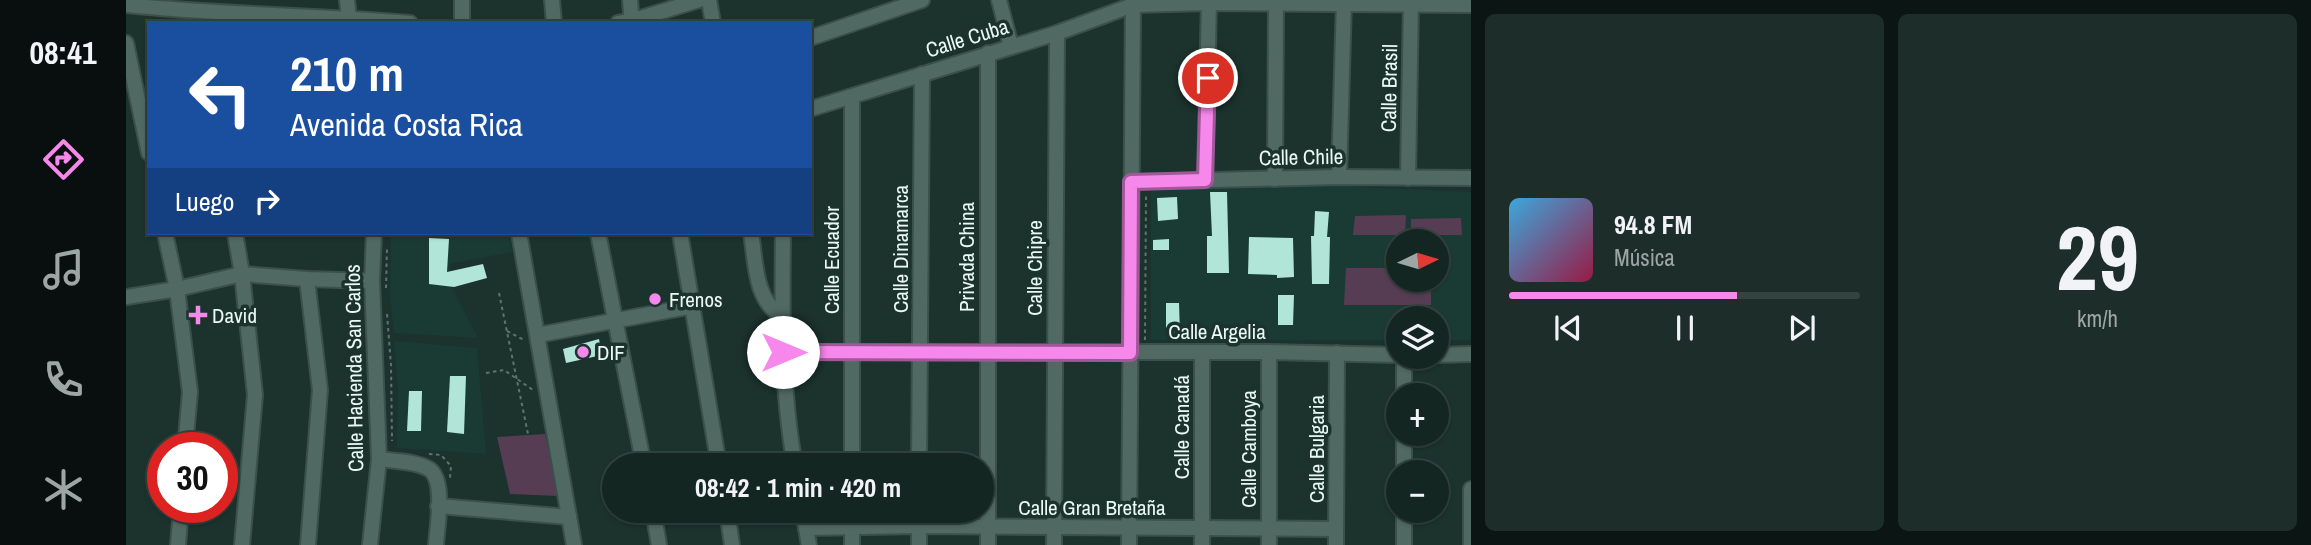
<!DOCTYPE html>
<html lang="es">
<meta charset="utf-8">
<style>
:root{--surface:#142622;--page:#1d2e2a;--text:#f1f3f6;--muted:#9da5a5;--line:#334340;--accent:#f788eb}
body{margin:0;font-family:"Archivo Narrow",sans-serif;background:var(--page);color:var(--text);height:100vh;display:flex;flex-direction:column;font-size:26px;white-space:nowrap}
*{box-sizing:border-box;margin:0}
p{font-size:23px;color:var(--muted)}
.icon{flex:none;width:38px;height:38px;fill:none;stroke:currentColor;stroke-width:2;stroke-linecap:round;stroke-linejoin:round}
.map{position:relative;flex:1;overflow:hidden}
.panel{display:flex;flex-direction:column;gap:14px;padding:14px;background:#0b1513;width:840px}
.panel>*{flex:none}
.hud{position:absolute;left:21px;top:21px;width:665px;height:214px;border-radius:0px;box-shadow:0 2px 5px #0004,0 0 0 2px var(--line);background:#1a4fa0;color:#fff;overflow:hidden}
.needle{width:46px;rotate:85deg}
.buttons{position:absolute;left:1260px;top:229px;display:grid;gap:14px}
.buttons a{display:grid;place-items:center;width:63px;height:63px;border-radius:50%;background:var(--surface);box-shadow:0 2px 5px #0004,0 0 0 2px var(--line);font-size:35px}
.speed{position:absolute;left:21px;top:432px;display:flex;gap:14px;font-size:35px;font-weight:700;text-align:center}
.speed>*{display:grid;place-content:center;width:91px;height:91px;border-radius:50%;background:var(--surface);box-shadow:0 2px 5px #0004,0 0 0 2px var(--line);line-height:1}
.speed .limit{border:10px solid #d22;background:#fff;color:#111}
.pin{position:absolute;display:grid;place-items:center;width:60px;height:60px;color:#fff;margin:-30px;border:4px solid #fff;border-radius:50%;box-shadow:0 2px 7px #0007}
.me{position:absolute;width:77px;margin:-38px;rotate:90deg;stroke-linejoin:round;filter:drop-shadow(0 0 5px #0008)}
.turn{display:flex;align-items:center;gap:24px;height:147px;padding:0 28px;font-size:32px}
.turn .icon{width:91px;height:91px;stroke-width:2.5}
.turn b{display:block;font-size:49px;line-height:60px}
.then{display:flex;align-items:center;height:66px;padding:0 28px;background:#0003;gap:14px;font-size:26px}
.panel .widget{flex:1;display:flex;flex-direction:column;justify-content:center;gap:10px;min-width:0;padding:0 24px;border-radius:10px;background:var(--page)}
.panel .dial{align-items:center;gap:0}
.dial b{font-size:91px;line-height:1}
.song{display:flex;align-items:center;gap:21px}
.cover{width:84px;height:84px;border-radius:10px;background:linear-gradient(135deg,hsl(200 70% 55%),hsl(340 70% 35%))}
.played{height:7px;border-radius:4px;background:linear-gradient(90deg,var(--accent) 65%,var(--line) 65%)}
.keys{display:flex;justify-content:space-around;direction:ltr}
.panel .tiles{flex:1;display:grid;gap:14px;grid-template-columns:repeat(2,1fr)}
.trip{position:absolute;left:476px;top:453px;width:392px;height:70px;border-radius:35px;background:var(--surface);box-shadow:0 2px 5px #0004,0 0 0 2px var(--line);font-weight:700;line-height:70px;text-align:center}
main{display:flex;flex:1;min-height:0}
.tabs{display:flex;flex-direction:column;width:126px;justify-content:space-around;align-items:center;background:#080f0e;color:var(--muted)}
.tabs .icon{width:49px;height:49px}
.tabs .selected{color:var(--accent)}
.tabs b{font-size:32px;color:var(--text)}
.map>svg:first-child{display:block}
.built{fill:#1a3b33;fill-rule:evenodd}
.green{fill:#563d53}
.building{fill:#b1e5d7}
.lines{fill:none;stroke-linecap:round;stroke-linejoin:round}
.minor-casing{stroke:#3b504b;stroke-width:18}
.path{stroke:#5f746f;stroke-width:2;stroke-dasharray:3.5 3.5;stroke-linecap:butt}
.minor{stroke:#516963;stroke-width:14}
.route-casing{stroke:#a15899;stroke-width:18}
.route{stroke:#f788eb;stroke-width:12}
.poi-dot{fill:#f788eb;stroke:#1b322d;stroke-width:2.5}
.labels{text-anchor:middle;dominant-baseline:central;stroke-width:7;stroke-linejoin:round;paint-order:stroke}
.street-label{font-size:21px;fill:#ebf9f5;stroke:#1b322d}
.poi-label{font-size:21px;fill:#ebf9f5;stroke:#1b322d;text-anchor:start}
</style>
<main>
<nav class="tabs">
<b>08:41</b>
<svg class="icon selected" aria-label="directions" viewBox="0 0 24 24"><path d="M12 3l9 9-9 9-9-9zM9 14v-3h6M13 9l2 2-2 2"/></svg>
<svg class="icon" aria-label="music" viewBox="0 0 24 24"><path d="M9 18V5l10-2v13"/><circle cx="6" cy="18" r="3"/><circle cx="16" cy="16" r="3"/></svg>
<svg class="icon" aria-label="phone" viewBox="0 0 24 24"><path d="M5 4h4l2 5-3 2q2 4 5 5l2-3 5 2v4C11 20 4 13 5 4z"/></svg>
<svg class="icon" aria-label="climate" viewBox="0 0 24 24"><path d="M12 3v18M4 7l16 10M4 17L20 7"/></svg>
</nav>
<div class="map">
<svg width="1345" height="545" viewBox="0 0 1345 545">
<rect width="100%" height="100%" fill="#1b322d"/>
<g class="built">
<path d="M1210,186L1345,192V340H1311V318H1272V340H1025V191ZM1272,242H1311V280H1272Z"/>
<polygon points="265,233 383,233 386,252 324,264 324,284 352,338 268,333 264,296"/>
<polygon points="268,341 351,348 360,454 271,448 272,387"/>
</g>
<g class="green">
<polygon points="1280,215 1279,235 1227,235 1229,216"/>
<polygon points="1335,218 1336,235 1285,235 1285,219"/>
<polygon points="1220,268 1272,268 1272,280 1305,280 1305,305 1218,305"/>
<polygon points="419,434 432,496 384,494 371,437"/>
</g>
<g class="building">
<polygon points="1084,192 1101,192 1103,273 1081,273 1081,236 1086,236"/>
<polygon points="1051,197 1052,219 1032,221 1031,198"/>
<polygon points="1189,211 1203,212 1201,237 1204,237 1203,284 1186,284 1185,236 1188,236"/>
<polygon points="1123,237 1167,238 1168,277 1151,278 1151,275 1122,274"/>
<polygon points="303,238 323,239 321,272 357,264 361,278 328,287 303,284"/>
<polygon points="1043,239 1043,250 1027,250 1027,240"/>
<polygon points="1152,295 1168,295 1167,325 1152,325"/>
<polygon points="1040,303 1053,303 1054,334 1040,334"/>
<polygon points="473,339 476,355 440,363 437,349"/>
<polygon points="324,376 340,376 338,434 321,432"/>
<polygon points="283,391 296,391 295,431 281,431"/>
</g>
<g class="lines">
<g class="minor-casing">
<g id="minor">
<polyline points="221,0 223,18"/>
<polyline points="426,0 428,23"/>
<polyline points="504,0 506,23"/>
<polyline points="583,0 587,23"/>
<polyline points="873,0 885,46"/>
<path d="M0,5C95,15 189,15 284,23"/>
<polyline points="336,23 336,0"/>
<polyline points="492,23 505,21 573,0"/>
<polyline points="684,38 796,0"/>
<polyline points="0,43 23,153"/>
<polyline points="862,53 862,545"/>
<polyline points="726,97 726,466"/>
<polyline points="684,109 931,33 1007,5 1083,3 1345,5"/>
<polyline points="1213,177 1218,0"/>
<polyline points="1282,178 1285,0"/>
<polyline points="1149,179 1150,0"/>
<polyline points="1079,180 1083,0"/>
<polyline points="1005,182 1213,177 1345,178"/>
<polyline points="39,233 51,289 64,392 59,448"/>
<polyline points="109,233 116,274 129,395 116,545"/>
<polyline points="393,233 448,545"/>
<polyline points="472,233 518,466"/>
<polyline points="554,233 593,466"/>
<path d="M625,233C630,262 628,300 656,316"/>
<path d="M657,233C656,311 655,388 669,466"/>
<polyline points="181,279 194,390 182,545"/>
<polyline points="0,297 51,289 116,274 181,279 246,281"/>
<polyline points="412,335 567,306"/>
<polyline points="657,352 1143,352 1272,355"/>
<polyline points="1143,352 1143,545"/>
<polyline points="1311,355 1345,354"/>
<polyline points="1278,357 1278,396"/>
<polyline points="1278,434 1278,472"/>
<path d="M253,459C268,461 290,461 303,469C320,480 311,527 310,545"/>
<polyline points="793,466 796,74"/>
<polyline points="312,506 443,517"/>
<polyline points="527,511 533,545"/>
<polyline points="601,511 606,545"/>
<polyline points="677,511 683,545"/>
<polyline points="1278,511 1278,545"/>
<polyline points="680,528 793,526 1210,529"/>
<polyline points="52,545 55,508"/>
<polyline points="244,545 253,459 246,281 248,233"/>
<polyline points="726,545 726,511"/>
<polyline points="793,545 793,511"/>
<polyline points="928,545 931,33"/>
<polyline points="1003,545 1007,0"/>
<polyline points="1076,545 1076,352"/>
<polyline points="1210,545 1211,353"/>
<polyline points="1345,545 1345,489"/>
</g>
</g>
<g class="path">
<polyline points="260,288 261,248"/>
<polyline points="373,293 402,434"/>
<polyline points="261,314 265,365 266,441"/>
<polyline points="381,331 398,340"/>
<polyline points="1019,340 1020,195"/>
<polyline points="360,373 378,370 407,390"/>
<polyline points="303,454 315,455 325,466 324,478"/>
</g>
<use href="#minor" class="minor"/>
</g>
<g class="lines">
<g class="route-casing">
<polyline id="route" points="657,352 1004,353 1005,182 1079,180 1082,78"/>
</g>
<use href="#route" class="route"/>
</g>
<g class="poi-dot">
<circle cx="529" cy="299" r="7"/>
<path d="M68.5 304.5h7v7h7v7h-7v7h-7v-7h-7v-7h7z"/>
<circle cx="457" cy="352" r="7"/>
</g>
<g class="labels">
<g class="street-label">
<text transform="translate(841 38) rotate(-17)">Calle Cuba</text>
<text transform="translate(1263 88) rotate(-89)">Calle Brasil</text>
<text transform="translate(1175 157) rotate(-1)">Calle Chile</text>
<text transform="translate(774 249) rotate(-90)">Calle Dinamarca</text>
<text transform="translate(840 257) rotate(-90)">Privada China</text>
<text transform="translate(705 260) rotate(-90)">Calle Ecuador</text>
<text transform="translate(908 268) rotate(-90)">Calle Chipre</text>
<text x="1091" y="331">Calle Argelia</text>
<text transform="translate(228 368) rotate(-91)">Calle Hacienda San Carlos</text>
<text transform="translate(1055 427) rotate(-90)">Calle Canadá</text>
<text transform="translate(1122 449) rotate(-90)">Calle Camboya</text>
<text transform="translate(1190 449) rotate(-90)">Calle Bulgaria</text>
<text x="966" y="507">Calle Gran Bretaña</text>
</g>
<g class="poi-label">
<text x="543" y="299">Frenos</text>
<text x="86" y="315">David</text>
<text x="471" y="352">DIF</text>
</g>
</g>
</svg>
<div class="buttons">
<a><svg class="needle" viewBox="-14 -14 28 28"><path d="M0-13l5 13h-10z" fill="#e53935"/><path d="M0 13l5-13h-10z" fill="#9da5a5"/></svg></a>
<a><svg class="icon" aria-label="layers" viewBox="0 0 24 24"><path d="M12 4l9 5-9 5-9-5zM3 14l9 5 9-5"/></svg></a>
<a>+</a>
<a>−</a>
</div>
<div class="speed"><div class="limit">30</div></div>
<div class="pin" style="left:1082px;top:78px;background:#d93025"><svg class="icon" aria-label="arrive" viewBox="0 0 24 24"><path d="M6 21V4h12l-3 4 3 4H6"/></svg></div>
<svg class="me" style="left:657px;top:352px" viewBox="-20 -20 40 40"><circle r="19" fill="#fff"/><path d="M0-13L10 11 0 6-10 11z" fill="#f788eb"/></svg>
<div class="trip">08:42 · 1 min · 420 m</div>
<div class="hud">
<div class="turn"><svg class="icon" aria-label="left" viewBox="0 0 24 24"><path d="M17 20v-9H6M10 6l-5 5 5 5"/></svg><div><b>210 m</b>Avenida Costa Rica</div></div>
<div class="then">Luego<svg class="icon" aria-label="right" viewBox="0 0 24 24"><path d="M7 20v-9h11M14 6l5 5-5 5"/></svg></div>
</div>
</div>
<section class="panel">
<div class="tiles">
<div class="widget">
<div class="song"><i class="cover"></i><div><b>94.8 FM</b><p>Música</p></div></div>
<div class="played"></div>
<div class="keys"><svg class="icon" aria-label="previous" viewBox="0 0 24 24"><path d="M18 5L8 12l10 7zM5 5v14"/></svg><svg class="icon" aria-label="pause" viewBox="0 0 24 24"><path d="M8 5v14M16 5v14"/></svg><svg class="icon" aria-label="next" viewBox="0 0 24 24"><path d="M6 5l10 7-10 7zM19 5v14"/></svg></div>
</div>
<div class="widget dial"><b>29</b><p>km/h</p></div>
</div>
</section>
</main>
